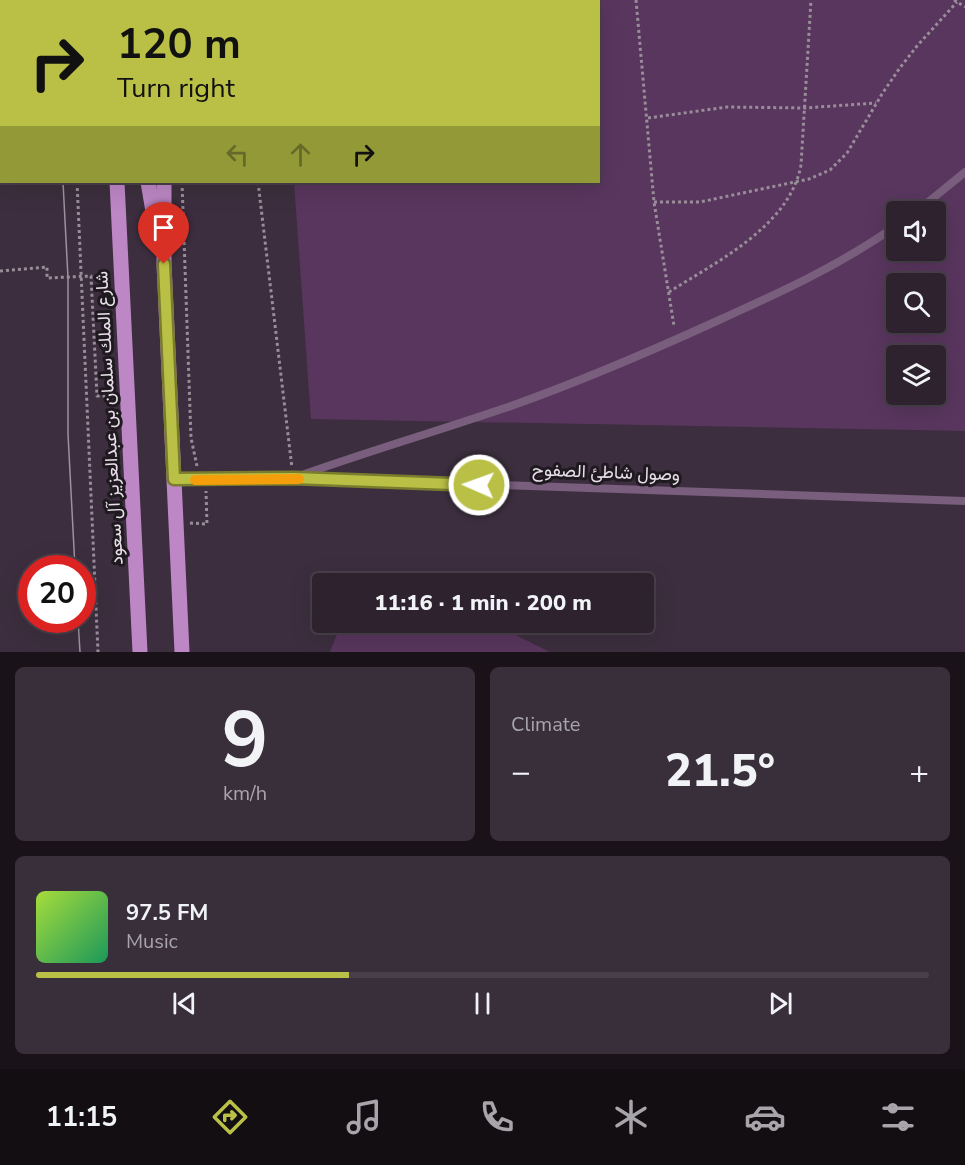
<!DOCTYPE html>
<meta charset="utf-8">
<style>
:root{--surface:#2d222e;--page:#392f3a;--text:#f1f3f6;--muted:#a7a4aa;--line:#483f4a;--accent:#bac045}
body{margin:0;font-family:"Nunito Sans",Vazirmatn,sans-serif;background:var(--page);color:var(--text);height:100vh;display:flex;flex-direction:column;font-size:22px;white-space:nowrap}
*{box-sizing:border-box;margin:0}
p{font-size:20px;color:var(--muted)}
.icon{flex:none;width:33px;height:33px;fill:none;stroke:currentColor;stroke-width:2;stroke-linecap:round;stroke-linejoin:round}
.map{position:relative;height:652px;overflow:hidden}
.panel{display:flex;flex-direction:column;gap:15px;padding:15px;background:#191319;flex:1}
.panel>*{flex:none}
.guide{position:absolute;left:0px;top:0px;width:600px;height:183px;box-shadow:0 6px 24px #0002,0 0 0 2px var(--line);background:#bac045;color:#111;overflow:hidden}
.tools{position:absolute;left:886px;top:201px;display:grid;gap:12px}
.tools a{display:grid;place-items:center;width:60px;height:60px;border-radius:6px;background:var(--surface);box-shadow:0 6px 24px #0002,0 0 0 2px var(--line);font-size:30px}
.speed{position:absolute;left:18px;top:555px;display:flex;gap:12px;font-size:30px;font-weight:700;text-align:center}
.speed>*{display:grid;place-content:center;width:78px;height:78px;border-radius:50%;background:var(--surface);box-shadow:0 6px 24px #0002,0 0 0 2px var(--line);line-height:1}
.speed .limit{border:9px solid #d22;background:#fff;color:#111}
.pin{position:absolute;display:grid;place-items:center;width:51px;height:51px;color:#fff;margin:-62px -26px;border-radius:50% 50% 50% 0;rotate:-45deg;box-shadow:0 0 6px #0007}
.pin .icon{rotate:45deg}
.me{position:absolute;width:66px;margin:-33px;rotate:272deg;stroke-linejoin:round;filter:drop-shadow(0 0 4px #0008)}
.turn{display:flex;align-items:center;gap:21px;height:126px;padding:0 18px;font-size:27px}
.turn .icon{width:78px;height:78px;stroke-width:2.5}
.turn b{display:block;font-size:42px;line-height:51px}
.lanes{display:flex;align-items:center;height:57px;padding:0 18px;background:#0003;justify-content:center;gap:30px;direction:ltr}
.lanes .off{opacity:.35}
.big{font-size:45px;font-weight:800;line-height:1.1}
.panel .tile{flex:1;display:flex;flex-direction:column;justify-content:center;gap:9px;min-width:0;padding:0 21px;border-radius:9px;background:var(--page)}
.panel .dial{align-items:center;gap:0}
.dial b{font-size:78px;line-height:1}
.song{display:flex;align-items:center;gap:18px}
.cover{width:72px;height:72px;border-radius:9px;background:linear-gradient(135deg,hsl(80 70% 55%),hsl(150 70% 35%))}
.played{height:6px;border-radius:3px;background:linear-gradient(90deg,var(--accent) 35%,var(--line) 35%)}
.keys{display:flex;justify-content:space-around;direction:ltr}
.heat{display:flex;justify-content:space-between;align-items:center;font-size:33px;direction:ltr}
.panel .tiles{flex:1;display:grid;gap:15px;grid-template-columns:1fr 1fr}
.tile:last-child{grid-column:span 2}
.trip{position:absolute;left:312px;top:573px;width:342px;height:60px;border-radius:6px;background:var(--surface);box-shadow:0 6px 24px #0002,0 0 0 2px var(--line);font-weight:800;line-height:60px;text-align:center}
.tab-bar{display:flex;height:96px;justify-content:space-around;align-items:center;background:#120e12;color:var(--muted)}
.tab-bar .icon{width:42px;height:42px}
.tab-bar .current{color:var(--accent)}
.tab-bar b{font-size:27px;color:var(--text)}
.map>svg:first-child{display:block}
.green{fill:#59365e;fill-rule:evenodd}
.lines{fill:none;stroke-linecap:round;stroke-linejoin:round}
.path{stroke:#988d99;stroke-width:3;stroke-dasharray:3 3;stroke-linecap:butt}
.lane{stroke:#795e7d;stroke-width:8}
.primary{stroke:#bd87c5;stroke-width:15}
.tram{stroke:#9e929f;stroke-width:1.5}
.route-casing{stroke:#797d2d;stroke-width:15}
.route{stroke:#bac045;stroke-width:10}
.slow{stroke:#f59e0b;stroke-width:10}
.labels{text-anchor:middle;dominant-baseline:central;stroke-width:6;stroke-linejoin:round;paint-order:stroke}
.street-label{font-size:18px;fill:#e8dfe9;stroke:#1f1920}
</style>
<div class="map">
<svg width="965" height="652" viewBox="0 0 965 652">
<rect width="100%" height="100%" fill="#3c2e3e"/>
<g class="green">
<path d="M281,0H965V431L311,419L294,182H598V2ZM897,212H936V250H897ZM897,284H936V322H897ZM897,356H936V394H897Z"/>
<polygon points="342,622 491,623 550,652 330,652"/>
</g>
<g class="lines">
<g class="path">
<polyline points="69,0 69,2"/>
<polyline points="251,0 251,2"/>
<polyline points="636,0 654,202 674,326"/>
<polyline points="954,0 965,7"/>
<polyline points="648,118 727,107 804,108 876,103"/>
<polyline points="77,182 98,652"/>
<polyline points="182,182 191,438 197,466"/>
<polyline points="258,182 292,468"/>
<polyline points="654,202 700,202 809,179 830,170 847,153 882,94 899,69 917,46 957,2"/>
<polyline points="0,271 47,267 47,278 91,276 97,396 113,396"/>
<path d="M669,292C716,262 790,226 801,165L811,0"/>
<polyline points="190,523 207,524 206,491"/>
</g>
<g class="lane">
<polyline points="916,212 965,172"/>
<path d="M299,476C369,451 441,430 511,406C581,381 649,352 717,321C779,293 841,265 897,225"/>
<polyline points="174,479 294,478 965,501"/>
</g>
<g class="primary">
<polyline points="107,0 107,2"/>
<polyline points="139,0 139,2"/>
<polyline points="165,2 165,0"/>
<polyline points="117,182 140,652"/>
<polyline points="148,182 157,235"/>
<polyline points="164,182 164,264 182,652"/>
</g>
<g class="tram">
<polyline points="53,0 53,2"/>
<polyline points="63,182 68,278 68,434 75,568"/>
<polyline points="78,620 80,652"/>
</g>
</g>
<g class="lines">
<g class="route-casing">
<polyline id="route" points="164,264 174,479 294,478 479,485"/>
</g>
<use href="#route" class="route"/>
<polyline class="slow" points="195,480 299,479"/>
</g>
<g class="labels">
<g class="street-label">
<text transform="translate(109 418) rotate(-93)">شارع الملك سلمان بن عبدالعزيز آل سعود</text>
<text transform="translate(606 472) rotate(2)">وصول شاطئ الصفوح</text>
</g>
</g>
</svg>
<div class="tools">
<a><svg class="icon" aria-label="sound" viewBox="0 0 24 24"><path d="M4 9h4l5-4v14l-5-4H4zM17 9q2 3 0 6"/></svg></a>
<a><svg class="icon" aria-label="search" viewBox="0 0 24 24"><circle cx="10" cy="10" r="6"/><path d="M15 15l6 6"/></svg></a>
<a><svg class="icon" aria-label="layers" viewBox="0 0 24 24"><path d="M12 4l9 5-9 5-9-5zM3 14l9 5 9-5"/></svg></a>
</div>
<div class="speed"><div class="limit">20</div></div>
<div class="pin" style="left:164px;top:264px;background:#d93025"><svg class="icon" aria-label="arrive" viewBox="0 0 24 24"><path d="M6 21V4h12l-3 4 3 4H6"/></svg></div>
<svg class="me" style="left:479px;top:485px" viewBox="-20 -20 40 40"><circle r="17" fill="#bac045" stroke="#fff" stroke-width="3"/><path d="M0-11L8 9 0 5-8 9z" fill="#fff"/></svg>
<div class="trip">11:16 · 1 min · 200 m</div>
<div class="guide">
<div class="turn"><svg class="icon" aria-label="right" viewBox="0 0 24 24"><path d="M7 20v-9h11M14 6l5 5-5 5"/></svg><div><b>120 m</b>Turn right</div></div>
<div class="lanes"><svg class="icon off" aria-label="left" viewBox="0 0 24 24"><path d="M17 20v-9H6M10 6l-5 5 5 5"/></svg><svg class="icon off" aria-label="ahead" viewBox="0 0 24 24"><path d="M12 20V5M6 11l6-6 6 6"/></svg><svg class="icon" aria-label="right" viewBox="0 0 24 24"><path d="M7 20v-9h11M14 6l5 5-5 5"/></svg></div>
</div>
</div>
<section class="panel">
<div class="tiles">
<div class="tile dial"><b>9</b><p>km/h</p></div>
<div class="tile"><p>Climate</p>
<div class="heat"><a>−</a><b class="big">21.5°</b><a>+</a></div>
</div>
<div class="tile">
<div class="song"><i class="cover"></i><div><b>97.5 FM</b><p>Music</p></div></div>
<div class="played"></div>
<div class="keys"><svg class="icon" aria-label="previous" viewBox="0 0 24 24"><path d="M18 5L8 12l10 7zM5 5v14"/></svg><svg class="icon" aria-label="pause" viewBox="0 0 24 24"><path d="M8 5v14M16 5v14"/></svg><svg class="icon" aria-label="next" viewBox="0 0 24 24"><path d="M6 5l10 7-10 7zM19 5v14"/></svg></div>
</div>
</div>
</section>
<nav class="tab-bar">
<b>11:15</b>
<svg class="icon current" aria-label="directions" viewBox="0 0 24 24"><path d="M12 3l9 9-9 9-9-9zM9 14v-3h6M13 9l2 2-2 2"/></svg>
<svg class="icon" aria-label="music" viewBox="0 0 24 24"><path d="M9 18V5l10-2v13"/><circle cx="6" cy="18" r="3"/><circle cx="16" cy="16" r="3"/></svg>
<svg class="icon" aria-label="phone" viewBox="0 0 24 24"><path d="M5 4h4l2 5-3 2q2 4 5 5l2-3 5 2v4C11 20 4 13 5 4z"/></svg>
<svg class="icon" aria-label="climate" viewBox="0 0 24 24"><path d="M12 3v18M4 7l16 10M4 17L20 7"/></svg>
<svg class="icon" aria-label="car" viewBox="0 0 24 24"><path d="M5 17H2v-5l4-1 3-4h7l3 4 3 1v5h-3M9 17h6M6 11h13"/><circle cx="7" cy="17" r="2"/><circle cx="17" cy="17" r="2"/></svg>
<svg class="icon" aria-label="filters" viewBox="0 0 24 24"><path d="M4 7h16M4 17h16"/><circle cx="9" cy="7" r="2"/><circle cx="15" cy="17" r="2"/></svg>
</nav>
